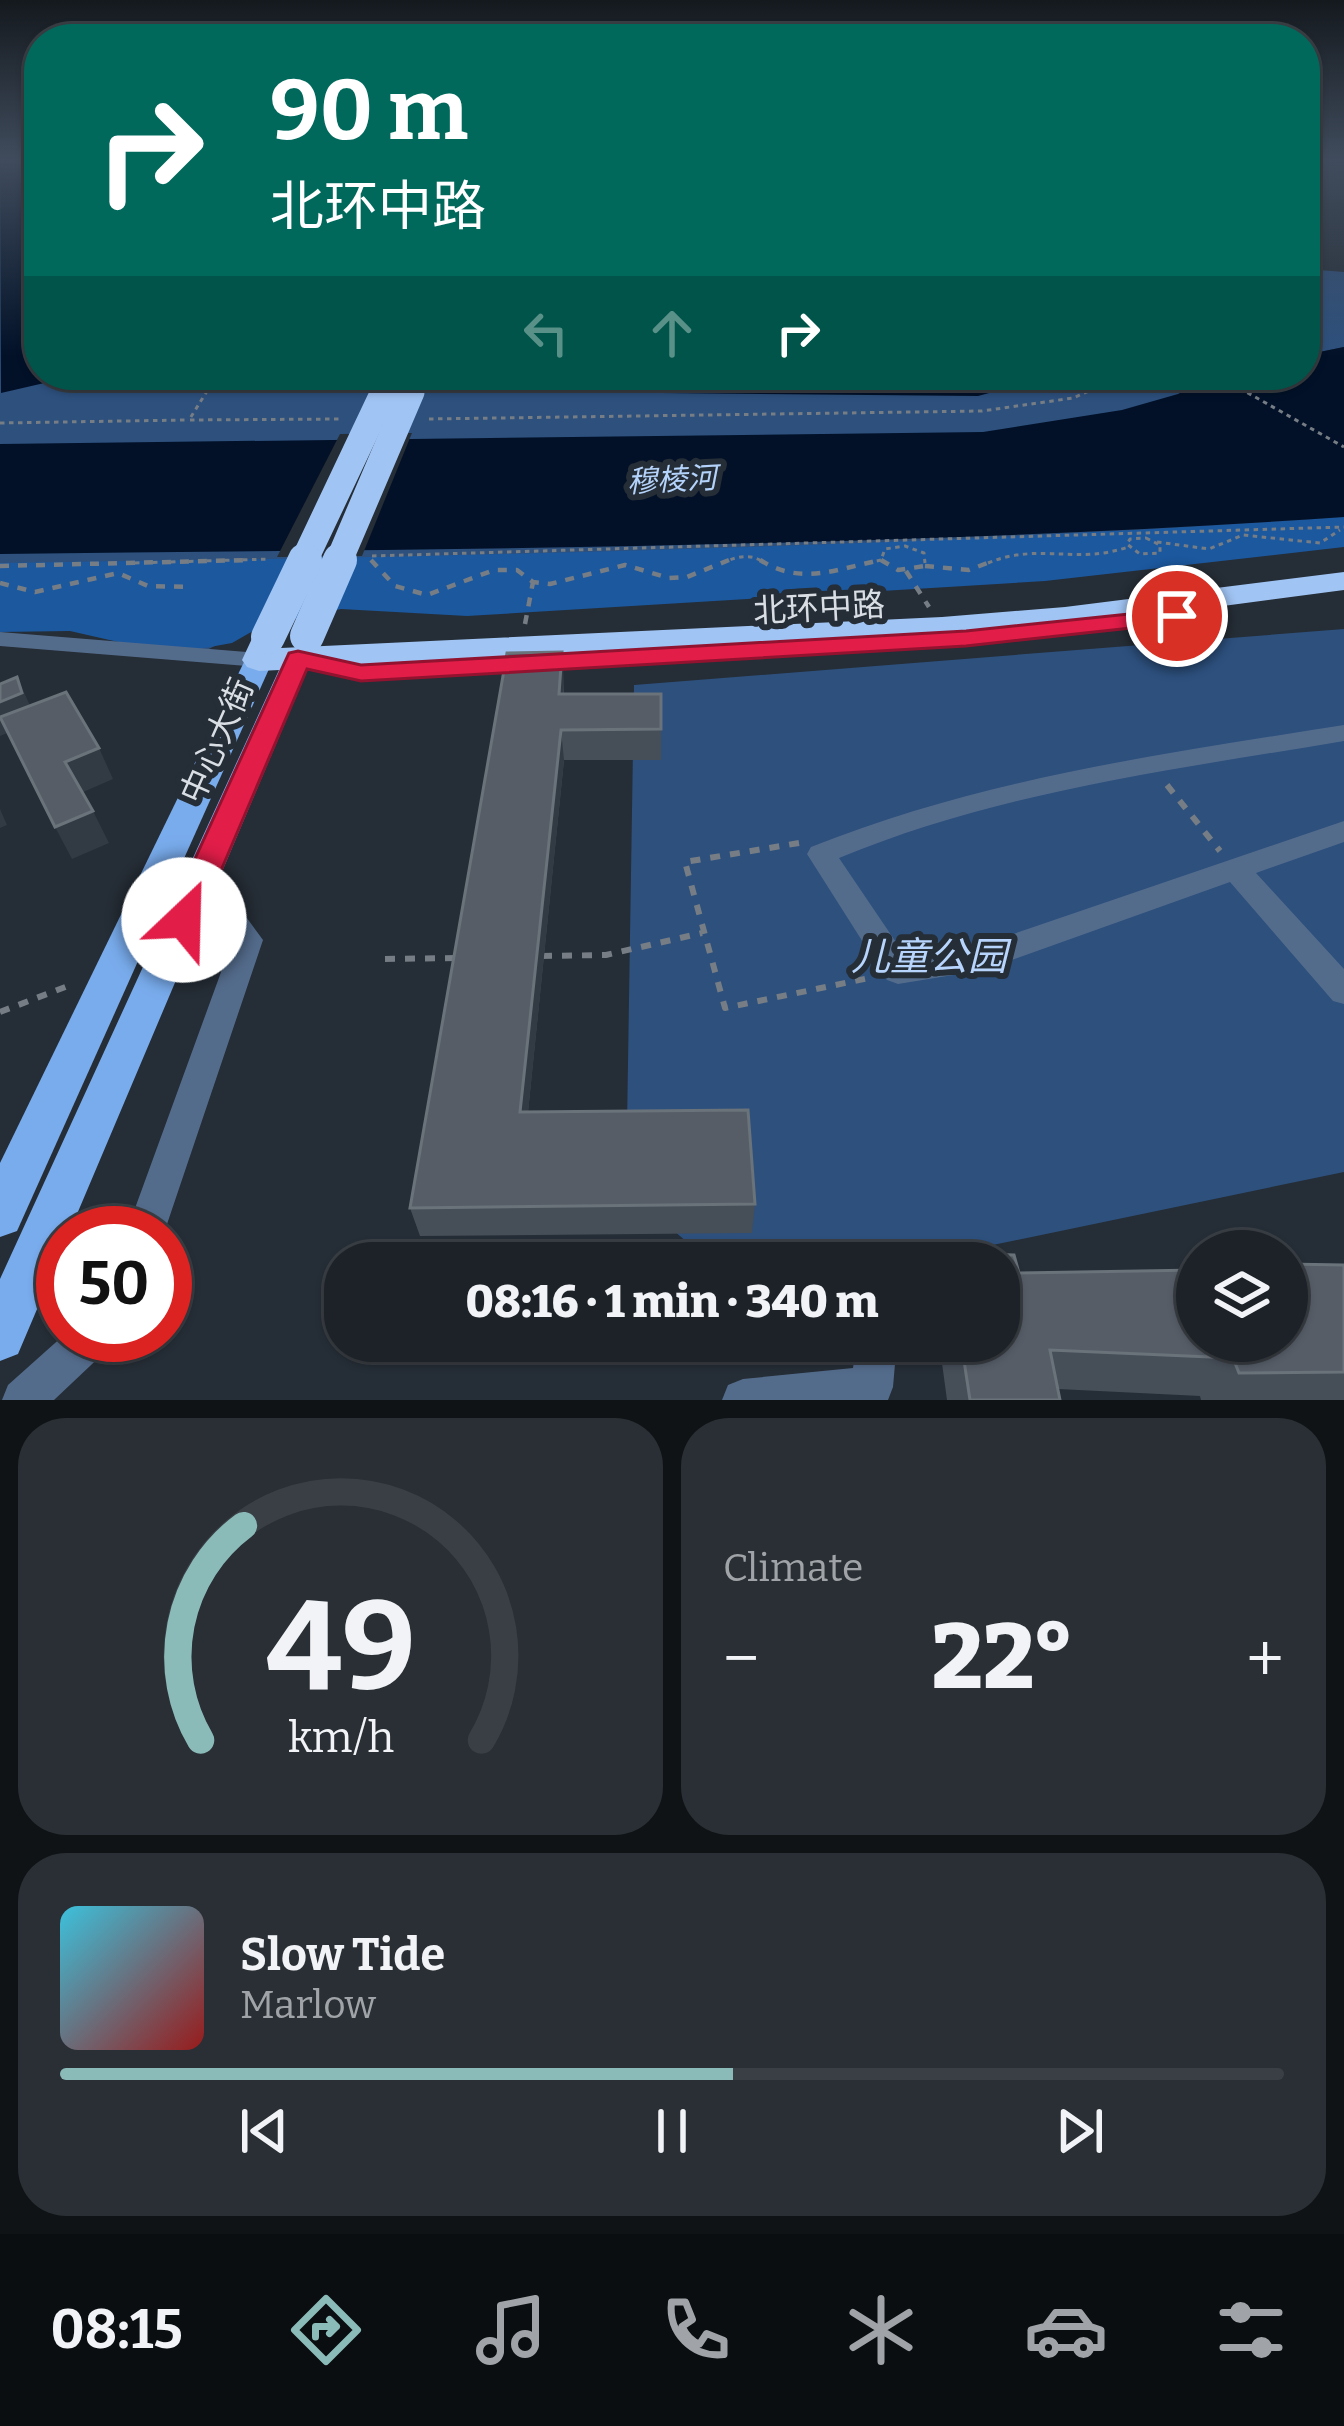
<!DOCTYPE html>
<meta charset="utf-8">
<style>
:root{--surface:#1c2228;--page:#292f34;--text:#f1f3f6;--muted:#a0a4a8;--line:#3a3f45;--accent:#8bbbb9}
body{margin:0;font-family:Bitter,"Noto Sans SC",serif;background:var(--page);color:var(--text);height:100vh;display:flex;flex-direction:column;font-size:45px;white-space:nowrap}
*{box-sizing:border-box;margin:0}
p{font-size:39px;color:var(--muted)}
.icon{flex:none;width:66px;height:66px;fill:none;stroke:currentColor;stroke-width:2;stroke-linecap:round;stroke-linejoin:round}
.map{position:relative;height:1400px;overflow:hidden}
.panel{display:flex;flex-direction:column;gap:18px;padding:18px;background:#0f1316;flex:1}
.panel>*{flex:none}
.hud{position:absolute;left:24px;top:24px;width:1296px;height:366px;border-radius:48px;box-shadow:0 3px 9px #0004,0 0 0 3px var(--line);background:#00695c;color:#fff;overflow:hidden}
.buttons{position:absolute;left:1176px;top:1230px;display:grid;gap:24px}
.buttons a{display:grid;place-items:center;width:132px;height:132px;border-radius:50%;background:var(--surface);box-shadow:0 3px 9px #0004,0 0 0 3px var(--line);font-size:60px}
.speed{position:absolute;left:36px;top:1206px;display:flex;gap:24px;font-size:60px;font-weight:700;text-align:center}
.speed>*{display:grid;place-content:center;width:156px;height:156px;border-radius:50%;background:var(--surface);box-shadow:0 3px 9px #0004,0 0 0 3px var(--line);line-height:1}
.speed .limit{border:18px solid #d22;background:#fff;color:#111}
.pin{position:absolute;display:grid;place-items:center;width:102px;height:102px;color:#fff;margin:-51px;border:6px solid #fff;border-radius:50%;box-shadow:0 3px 12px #0007}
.me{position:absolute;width:132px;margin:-66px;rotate:24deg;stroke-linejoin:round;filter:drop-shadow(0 0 9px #0008)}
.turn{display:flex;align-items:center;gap:42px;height:252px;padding:0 48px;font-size:54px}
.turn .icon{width:156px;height:156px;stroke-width:2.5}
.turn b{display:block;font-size:84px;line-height:102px}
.lanes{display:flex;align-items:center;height:114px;padding:0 48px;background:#0003;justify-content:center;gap:60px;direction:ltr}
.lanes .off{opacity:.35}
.big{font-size:90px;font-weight:800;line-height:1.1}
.panel .tile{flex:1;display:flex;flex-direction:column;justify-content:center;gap:18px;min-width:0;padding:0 42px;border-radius:48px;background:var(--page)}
.panel .dial{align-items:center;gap:0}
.dial svg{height:312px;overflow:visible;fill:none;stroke:var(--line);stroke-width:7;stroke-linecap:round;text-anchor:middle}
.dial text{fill:var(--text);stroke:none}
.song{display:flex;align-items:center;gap:36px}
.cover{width:144px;height:144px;border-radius:18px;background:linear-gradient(135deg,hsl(190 70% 55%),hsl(0 70% 35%))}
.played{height:12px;border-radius:6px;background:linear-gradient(90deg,var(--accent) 55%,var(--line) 55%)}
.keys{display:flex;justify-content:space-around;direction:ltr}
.heat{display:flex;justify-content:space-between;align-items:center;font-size:66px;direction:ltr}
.panel .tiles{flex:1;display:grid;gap:18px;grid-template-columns:1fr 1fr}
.tile:last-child{grid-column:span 2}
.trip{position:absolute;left:324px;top:1242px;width:696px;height:120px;border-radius:48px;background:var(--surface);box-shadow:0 3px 9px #0004,0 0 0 3px var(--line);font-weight:800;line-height:120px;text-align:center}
.menu{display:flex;height:192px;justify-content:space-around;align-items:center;background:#0b0e10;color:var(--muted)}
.menu .icon{width:84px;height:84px}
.menu .active{color:var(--accent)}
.menu b{font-size:54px;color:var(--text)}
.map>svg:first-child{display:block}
.green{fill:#2d507d}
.forest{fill:#1c589e}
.water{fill:#021128}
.pier{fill:#252d36}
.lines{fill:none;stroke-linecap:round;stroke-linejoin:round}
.path-far2{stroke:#767d85;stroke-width:3;stroke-dasharray:4.5 4.5;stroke-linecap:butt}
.path-far1{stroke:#767d85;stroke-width:4.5;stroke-dasharray:9 9;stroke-linecap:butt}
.path{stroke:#767d85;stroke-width:6;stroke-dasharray:10 10;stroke-linecap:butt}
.minor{fill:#546c8c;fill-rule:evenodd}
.major{fill:#79aced;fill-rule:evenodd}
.highway{fill:#a0c4f3;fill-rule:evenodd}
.highway-bridge-far2{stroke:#a0c4f3;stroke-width:21}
.highway-bridge-far1{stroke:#a0c4f3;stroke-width:27}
.highway-bridge{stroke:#a0c4f3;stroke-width:34}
.wall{fill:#464e58}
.shaded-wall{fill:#323a44}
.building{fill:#565d67;stroke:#6a727a;stroke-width:3}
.route{fill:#e11d48;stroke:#92132f;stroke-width:3}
.labels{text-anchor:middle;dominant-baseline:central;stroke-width:12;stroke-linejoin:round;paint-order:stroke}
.far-water-label{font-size:30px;font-style:italic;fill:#b4d3fa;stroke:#252d36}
.street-label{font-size:33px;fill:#d9dee4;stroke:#252d36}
.near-park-label{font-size:39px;font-style:italic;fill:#b6d4fc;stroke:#252d36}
</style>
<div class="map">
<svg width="1344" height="1400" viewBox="0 0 1344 1400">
<rect width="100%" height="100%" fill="#252d36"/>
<g class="green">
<polygon points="0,160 39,160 39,375 1236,375 1344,432 1344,543 340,605 260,623 197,655 77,627 0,629"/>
<polygon points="1305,269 1344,272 1344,347 1305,355"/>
<polygon points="1344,629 1344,1172 906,1263 711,1263 626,1189 634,685"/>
</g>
<path class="forest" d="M1344,517V547L1045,581L467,616L341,609L260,627L232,643L171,654L70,631L0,632V563C448,557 897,548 1344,517Z"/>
<g class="water">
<polygon points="0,160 39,160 39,375 79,375 1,393"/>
<path d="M1344,347V517C897,548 448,549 0,554V444L983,432L1122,410L1178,394L1215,375H1305V355Z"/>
<polygon points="251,375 1056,375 978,396 249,389"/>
</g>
<polygon class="pier" points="412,433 362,556 277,557 340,434"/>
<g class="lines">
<g class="path-far2">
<polyline points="217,375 189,420 340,419"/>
<polyline points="1216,375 1344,447"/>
<polyline points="429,419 982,411 1073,398 1125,375"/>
<polyline points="0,423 186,420"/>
<polygon points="1146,538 1160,545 1160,553 1140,554 1127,544 1130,539"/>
<polyline points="1157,542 1209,549 1243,535 1320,543 1340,530"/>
<polyline points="372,556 1344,527"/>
<polyline points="135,563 270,559"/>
<path d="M722,563C738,556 750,553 765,563"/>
<polyline points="868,563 881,560"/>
<polyline points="885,563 881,560 885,549 905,546 924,553 925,563"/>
<path d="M988,563C1038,542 1076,565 1128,547"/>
</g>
<g class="path-far1">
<polyline points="371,560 395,586 427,595 494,570 517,570 533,582 550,584 625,565 669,578 687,577 729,560"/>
<path d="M760,560C801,586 836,569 881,560"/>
<polyline points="881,560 898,570 925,566 925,560"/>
<polyline points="0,566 251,560"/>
<polyline points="925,566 969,570 995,560"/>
<polyline points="906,571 929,607"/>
<polyline points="0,583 35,592 118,573 148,586 190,587"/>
<polyline points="525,624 533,582"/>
</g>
<g class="path">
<polyline points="1167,785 1220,851"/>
<polyline points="799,843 685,862 725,1008 869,978"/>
<polyline points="542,956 606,955 702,933"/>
<polyline points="385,959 458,958"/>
<polyline points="0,1012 73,984"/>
</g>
<g class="minor">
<polygon points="0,632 259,653 270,660 259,667 0,646"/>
<path d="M1344,725V741C1172,770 1001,791 839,858L906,957L984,944L1344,821V842L1256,873L1344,969V1004L1333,1001L1230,882L984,970L898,984L887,980L807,854L811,847C983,778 1162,754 1344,725Z"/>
<polygon points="202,867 212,870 263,940 164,1233 126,1233 232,942 188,878 192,870"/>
<polygon points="64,1335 114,1335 108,1349 54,1400 2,1400 8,1385"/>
<polygon points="857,1341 897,1341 893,1387 888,1400 722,1400 728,1385 743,1379 853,1368"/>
</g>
<g class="major">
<polygon points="298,650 312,659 69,1233 63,1233 63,1248 18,1354 0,1361 0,1279 284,659"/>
<polygon points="259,651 273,660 17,1231 0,1237 0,1163 245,660"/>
</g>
<polygon class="highway" points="1344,572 1344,590 1065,627 942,637 259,671 247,667 242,660 256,630 268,627 285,637 281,648 942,617 1065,607"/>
<g class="highway-bridge-far2">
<polyline points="383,395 392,375"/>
<polyline points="410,395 418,375"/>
</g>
<g class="highway-bridge-far1">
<polyline points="303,563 384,392"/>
<polyline points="338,563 411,392"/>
</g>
<g class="highway-bridge">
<polyline points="307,636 340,560"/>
<polyline points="268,637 305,560"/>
</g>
</g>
<g class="wall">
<polygon points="564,682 564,694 661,694 661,760 564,760 528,1112 755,1204 752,1233 420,1236 410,1208"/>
<polygon points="948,1253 1014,1255 1019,1273 1197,1270 1197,1341 1287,1341 1287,1264 1344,1265 1344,1400 1201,1400 1200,1396 1058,1389 1060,1400 947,1400 939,1341 999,1341 999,1263 944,1263"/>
</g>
<g class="shaded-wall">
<polygon points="562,652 564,682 562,725 559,694"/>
<polygon points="17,677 37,721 0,736 0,702"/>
<polygon points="561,730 564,760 525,1142 520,1112"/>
<polygon points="99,748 113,779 81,793 65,762"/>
<polygon points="0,809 7,825 0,828"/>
<polygon points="93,811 109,843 72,859 55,827"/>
</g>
<g class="building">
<polygon points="562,652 559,694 661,694 661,729 561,730 520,1112 748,1110 755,1204 410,1208 507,653"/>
<polygon points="17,677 22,693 0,702 0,684"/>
<polygon points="66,692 99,748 65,762 93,811 55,827 0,717"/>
<polygon points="948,1253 1014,1255 1019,1273 1197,1270 1197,1341 1287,1341 1287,1264 1344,1265 1344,1372 1239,1373 1233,1358 1050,1350 1060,1400 970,1400 961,1341 999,1341 999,1263 949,1263"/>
</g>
<linearGradient id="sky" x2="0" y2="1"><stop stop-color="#14191e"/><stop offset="0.45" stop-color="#404c5d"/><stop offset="1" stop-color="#404c5d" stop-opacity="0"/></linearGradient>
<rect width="1344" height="356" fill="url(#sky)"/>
<polygon class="route" points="1177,609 1186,611 1189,616 1186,622 966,646 361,681 307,669 196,929 184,933 172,929 167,920 289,653 298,651 361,665 966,631"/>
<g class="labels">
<g class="far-water-label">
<text transform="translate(672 480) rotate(-3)">穆棱河</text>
</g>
<g class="street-label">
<text transform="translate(819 608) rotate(-3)">北环中路</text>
<text transform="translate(217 741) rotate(-66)">中心大街</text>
</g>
<g class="near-park-label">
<text x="929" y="957">儿童公园</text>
</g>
</g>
</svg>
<div class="buttons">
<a><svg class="icon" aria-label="layers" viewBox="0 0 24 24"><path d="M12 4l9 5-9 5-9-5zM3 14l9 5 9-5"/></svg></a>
</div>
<div class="speed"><div class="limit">50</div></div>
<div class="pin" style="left:1177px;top:616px;background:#d93025"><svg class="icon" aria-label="arrive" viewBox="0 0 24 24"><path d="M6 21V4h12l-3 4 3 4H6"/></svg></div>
<svg class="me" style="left:184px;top:920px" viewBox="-20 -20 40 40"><circle r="19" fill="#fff"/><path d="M0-13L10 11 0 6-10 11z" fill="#e11d48"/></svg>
<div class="trip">08:16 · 1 min · 340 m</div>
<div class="hud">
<div class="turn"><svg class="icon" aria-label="right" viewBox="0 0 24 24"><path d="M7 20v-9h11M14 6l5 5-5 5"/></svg><div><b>90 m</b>北环中路</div></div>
<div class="lanes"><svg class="icon off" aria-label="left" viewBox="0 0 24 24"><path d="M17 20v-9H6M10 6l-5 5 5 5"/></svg><svg class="icon off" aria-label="ahead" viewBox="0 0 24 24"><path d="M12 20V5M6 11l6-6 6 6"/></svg><svg class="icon" aria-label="right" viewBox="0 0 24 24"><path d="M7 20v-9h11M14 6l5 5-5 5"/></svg></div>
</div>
</div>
<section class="panel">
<div class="tiles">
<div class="tile dial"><svg viewBox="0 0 100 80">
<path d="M14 69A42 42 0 1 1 86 69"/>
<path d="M14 69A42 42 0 0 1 25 14" stroke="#8bbbb9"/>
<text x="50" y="56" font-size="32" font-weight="700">49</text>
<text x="50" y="72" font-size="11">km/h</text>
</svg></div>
<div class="tile"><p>Climate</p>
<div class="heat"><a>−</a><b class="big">22°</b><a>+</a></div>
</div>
<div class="tile">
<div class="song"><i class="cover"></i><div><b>Slow Tide</b><p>Marlow</p></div></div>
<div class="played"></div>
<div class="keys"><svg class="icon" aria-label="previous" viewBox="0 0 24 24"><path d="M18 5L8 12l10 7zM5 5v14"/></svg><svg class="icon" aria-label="pause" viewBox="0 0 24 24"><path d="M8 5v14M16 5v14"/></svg><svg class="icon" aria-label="next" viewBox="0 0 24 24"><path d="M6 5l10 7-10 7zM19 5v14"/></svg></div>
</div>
</div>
</section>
<nav class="menu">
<b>08:15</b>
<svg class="icon active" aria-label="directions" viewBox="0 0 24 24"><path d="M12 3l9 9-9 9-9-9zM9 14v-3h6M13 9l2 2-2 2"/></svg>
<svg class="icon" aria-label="music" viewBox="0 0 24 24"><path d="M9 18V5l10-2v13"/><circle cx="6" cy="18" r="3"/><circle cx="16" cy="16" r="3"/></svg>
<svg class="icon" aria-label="phone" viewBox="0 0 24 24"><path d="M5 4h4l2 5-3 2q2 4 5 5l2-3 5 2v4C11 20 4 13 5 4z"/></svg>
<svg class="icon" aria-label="climate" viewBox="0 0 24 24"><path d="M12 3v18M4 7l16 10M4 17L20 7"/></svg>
<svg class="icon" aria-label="car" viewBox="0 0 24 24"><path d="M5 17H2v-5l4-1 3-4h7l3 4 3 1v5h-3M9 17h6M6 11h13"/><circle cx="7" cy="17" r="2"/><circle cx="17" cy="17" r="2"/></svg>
<svg class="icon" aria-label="filters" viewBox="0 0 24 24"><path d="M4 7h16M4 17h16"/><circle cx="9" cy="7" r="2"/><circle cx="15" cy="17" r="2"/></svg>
</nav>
